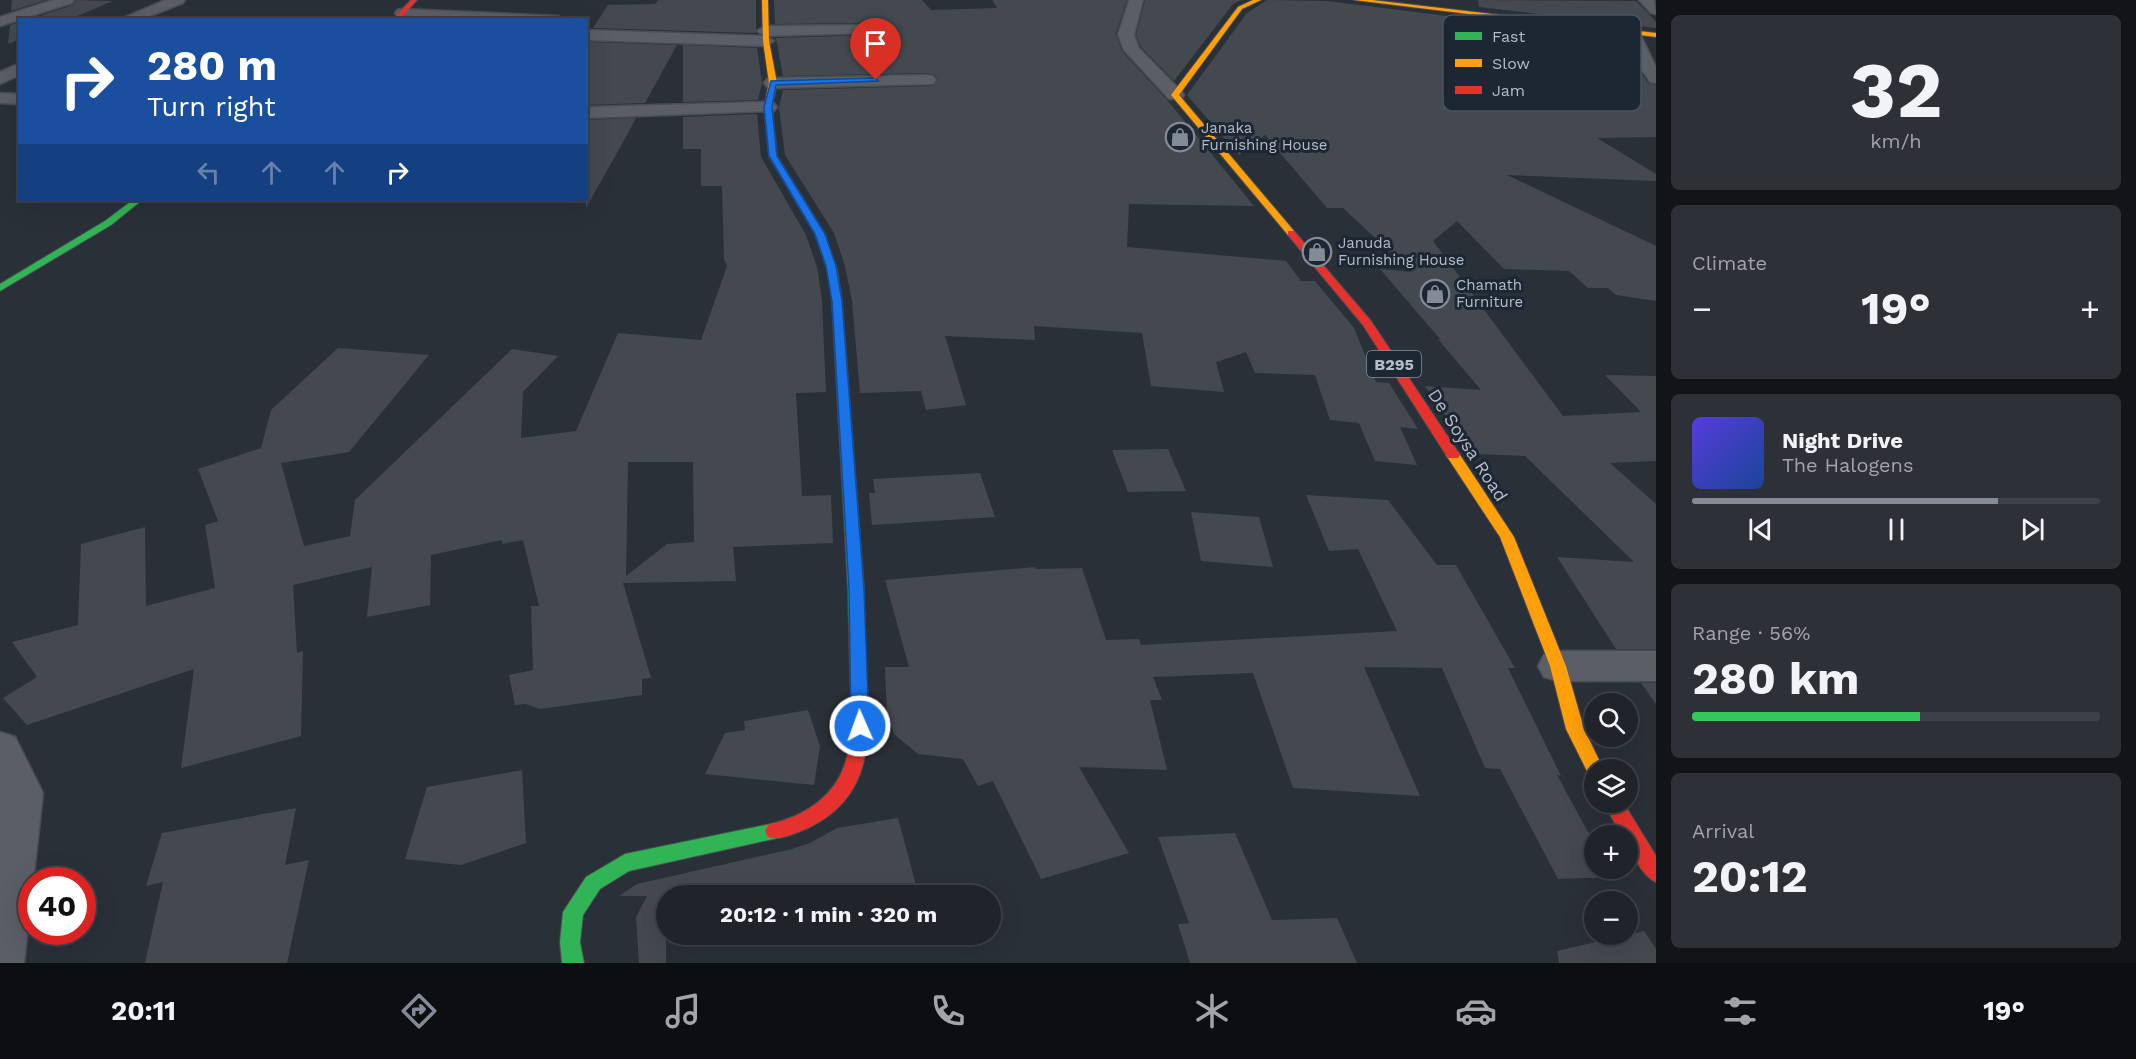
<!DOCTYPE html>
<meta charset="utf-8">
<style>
:root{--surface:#20242a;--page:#2d3036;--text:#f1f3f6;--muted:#a2a4a8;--line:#3d4147;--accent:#848b96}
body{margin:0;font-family:"Work Sans",sans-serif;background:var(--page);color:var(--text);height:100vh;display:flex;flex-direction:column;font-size:22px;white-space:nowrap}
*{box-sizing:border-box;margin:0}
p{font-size:20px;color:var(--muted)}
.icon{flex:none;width:33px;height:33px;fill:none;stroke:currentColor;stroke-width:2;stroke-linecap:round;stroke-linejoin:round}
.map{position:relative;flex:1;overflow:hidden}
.sheet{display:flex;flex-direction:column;gap:15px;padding:15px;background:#121417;width:480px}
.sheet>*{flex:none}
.hud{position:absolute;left:18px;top:18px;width:570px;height:183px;border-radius:0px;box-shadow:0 6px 24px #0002,0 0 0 2px var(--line);background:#1a4fa0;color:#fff;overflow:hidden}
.buttons{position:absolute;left:1584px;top:693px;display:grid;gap:12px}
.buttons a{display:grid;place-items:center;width:54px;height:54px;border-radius:50%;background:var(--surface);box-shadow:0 6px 24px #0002,0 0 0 2px var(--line);font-size:30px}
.speed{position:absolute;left:18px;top:867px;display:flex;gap:12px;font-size:30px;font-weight:700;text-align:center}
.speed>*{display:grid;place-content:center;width:78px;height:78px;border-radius:50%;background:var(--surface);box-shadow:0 6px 24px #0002,0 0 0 2px var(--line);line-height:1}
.speed .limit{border:9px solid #d22;background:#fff;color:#111}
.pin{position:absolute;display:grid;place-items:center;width:51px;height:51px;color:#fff;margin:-62px -26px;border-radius:50% 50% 50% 0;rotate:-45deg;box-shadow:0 0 6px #0007}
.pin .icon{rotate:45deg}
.me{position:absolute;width:66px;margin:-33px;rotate:358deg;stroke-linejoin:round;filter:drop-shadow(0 0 4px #0008)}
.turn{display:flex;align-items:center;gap:21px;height:126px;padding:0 30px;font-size:27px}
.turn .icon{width:78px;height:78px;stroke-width:2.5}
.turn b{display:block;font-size:42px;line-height:51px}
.lanes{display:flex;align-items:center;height:57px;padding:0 30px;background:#0003;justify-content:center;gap:30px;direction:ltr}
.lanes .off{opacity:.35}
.big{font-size:45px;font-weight:700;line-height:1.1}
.sheet .card{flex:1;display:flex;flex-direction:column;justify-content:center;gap:9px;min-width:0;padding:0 21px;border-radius:9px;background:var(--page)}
.sheet .dial{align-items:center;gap:0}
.dial b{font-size:78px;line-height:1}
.song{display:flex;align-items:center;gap:18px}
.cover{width:72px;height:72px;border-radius:9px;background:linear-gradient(135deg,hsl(250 70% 55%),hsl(220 70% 35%))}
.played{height:6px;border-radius:3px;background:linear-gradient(90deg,var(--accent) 75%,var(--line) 75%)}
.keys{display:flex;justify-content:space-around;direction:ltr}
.heat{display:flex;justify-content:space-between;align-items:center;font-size:33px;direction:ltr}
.charge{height:9px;border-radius:4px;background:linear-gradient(90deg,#34c759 56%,var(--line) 0)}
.trip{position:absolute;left:656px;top:885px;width:345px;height:60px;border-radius:30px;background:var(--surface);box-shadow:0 6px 24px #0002,0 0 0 2px var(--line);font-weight:700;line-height:60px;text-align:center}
.dock{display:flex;height:96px;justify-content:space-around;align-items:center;background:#0d0e11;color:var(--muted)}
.dock .icon{width:42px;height:42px}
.dock .active{color:var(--accent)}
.dock b{font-size:27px;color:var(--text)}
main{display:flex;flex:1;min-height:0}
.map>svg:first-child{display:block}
.building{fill:#444950;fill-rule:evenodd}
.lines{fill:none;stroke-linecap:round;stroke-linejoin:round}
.street-casing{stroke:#484c53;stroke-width:3}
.fast-casing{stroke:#484c53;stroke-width:2}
.slow-casing{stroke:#484c53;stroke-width:2}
.jam-casing{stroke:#484c53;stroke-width:2}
.street{fill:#5a5e66;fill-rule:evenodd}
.fast{fill:#30b455;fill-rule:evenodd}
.slow{fill:#ff9f0a;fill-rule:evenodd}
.jam{fill:#e5322d;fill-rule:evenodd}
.route{fill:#1a73e8;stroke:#114b97;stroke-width:1.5}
.labels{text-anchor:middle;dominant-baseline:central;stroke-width:6;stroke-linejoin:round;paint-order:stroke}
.far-poi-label{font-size:15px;fill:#b4bcc9;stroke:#1d2633;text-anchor:start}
.shield{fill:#1d2633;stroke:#878f9c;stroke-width:1.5}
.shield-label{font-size:16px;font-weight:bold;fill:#b4bcc9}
.street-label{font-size:18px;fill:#b4bcc9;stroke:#1d2633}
.key{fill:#1d2633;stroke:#4a5360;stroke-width:1.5}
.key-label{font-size:16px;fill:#b4bcc9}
</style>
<main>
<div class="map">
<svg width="1656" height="963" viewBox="0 0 1656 963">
<rect width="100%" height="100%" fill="#2a3038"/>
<g class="building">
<polygon points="12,0 46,0 11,11"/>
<polygon points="76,0 113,1 68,20 28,20 73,5"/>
<polygon points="658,0 756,0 756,33 593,28 608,5 655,4"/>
<polygon points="774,0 922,0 931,10 997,8 992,0 1127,0 1116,34 1122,51 1168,101 1254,206 1129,204 1127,247 1286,261 1301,281 1315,281 1354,328 1376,382 1389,383 1418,429 1400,427 1417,465 1375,461 1359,423 1330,420 1315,375 1255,373 1246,352 1216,362 1224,392 1151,386 1142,333 1034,326 1035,340 945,336 966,405 926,410 921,391 860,393 852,301 845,266 834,233 785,155 779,107 783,90 933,86 938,80 935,75 927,73 783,76 776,38 871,35 876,30 866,23 775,24"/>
<polygon points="1145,0 1241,0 1233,4 1174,81 1141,47 1136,35"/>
<polygon points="1267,0 1327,1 1624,38 1637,67 1648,83 1656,85 1656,137 1597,138 1656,174 1656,181 1507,175 1656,246 1656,301 1616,295 1608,288 1588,288 1569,271 1504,269 1457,221 1433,241 1563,416 1641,412 1605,375 1656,376 1656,461 1610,463 1656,504 1656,649 1616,649 1557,557 1634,562 1525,456 1476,454 1462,433 1457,433 1425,386 1481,390 1438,339 1441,340 1380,269 1412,272 1343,208 1327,208 1265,135 1239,155 1187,95 1247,13"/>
<polygon points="1478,0 1636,1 1650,15 1656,22 1656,28 1479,7"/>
<polygon points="20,22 20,39 8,44 10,25"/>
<polygon points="586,42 677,45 645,103 586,105"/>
<polygon points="683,45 757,48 762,83 758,100 683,102"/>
<path d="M757,114L761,157L806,235L817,267L822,301L826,392L796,393L802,496L831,495L833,543L733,547L736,581L623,583L651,678L642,679V695L540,709L526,704L515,705L509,675L533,670L531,606H539L523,540L502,544V540L431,555L430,605L367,617L372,567L293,585L297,653L303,651L301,736L181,768L194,669L27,725L3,698L37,677L12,642L78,625L81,544L145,527L146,606L215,588L205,525L218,521L198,469L261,448L271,410L338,348L429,355L349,452L281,463L304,546L350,536L355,500L512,349L558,356L523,392L521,438L576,431L618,333L701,340L727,266L724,259L722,186H701V149H683V117ZM628,462H693L694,542L667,544L626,576Z"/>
<polygon points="636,118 627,135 586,208 586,120"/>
<polygon points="1168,449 1186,491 1128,492 1112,450"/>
<polygon points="980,473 995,517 872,525 869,493 875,493 873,479"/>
<polygon points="1306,495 1388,500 1437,565 1456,565 1515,668 1508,668 1561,776 1557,775 1594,843 1594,868 1609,868 1613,877 1558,879 1500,769 1485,768 1442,668 1364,667 1420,796 1293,788 1253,673 1153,677 1162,700 1150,700 1167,770 1079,767 1129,853 1041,879 993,781 978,786 963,759 918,754 894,734 887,716 885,667 909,667 885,580 1035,567 1036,569 1082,568 1106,640 1139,639 1141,645 1397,631 1358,549 1329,551"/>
<polygon points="1191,512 1259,517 1273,567 1201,561"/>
<polygon points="1641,683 1656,683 1656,704"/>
<polygon points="808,710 820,746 814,785 705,774 725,733 745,730 744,721"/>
<polygon points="522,770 526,843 461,865 405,859 427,787"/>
<polygon points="296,808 285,865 309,860 287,963 145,963 163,882 146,886 162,833"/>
<polygon points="898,818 919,896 666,896 666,963 639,963 636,917 647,896 619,896 637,884 792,849 810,843 837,828"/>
<polygon points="1235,833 1272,920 1337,918 1357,963 1190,963 1178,924 1189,923 1158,837"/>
<polygon points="1644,931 1656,949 1656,963 1559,963 1557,951"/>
</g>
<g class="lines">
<g class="street-casing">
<g id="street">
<polygon points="53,0 74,0 72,3 0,26 0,17"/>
<polygon points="165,0 185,0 183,3 140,20 119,20"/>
<polygon points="1129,0 1143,0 1134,35 1139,48 1181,91 1184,95 1181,99 1169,99 1124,50 1118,35"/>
<polygon points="1639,0 1654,0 1656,14 1651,13"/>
<polygon points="402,9 558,16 565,20 450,20 397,16 395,13 397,10"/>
<polygon points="866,25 871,27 874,30 871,33 765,36 757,31 765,26"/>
<polygon points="1631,27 1639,32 1656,67 1656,83 1650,82 1639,66 1623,32"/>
<polygon points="586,30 766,36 774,41 766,46 586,40"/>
<polygon points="20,63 20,75 0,84 0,72"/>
<polygon points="927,75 933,76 936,80 933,84 773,88 767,87 764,83 767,79 773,78"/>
<polygon points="0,93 20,94 20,104 0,103"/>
<polygon points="768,102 774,103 777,107 774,111 586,118 586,107"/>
<polygon points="1558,651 1656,651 1656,681 1558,681 1544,677 1538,666 1544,655"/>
<polygon points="0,732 15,737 43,793 24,963 0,963"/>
</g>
</g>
<g class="fast-casing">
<g id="fast">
<polygon points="133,200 142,200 111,225 0,291 0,284 105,221"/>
<polygon points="832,266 837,269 842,301 864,589 866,670 864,674 858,676 852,674 850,670 848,589 832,301 827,269"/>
<polygon points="775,823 782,825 785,831 782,837 629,871 600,889 583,915 580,942 584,963 562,963 560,942 563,912 586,877 625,854"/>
</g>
</g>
<g class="slow-casing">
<g id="slow">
<polygon points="762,0 768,0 769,41 777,83 772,107 777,156 825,234 837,269 836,271 832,272 827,269 815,234 769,156 764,107 769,83 763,41"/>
<polygon points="1253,0 1261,0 1242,9 1179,95 1294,231 1294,235 1288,235 1171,95 1238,7"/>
<polygon points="1354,0 1372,0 1656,33 1656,37"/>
<polygon points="1453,451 1458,452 1514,537 1566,666 1584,729 1604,770 1594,770 1594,777 1589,775 1566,729 1550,666 1500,537 1446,455"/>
</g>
</g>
<g class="jam-casing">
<g id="jam">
<polygon points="411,0 417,0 399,20 392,20"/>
<polygon points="1288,231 1294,231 1371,321 1460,455 1458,458 1448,458 1363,325 1288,235"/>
<path d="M858,664L864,666L866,670C870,733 876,796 808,828C796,833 780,841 768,837L765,831L768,825C777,822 786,820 795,816C860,786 852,731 850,670L852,666Z"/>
<path d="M1603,802H1623L1656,856V882C1643,877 1628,850 1628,836H1622Z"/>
</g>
</g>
<use href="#street" class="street"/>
<use href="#fast" class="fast"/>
<use href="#slow" class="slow"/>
<use href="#jam" class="jam"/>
</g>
<polygon class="route" points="876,78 878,81 776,85 772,107 777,156 825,234 836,266 842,301 864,589 869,726 866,731 860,733 854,731 851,726 849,589 832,301 826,266 815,234 769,156 764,107 771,81"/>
<defs>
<g id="shop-ring" transform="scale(1.5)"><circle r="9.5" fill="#1d2633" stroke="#848b96" stroke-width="1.5"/><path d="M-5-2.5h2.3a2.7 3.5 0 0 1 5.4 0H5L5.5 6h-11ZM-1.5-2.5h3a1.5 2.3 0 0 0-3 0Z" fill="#848b96"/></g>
</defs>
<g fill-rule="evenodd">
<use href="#shop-ring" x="1180" y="137"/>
<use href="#shop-ring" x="1317" y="252"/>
<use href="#shop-ring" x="1435" y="294"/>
</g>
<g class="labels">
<g class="far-poi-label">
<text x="1201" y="128">Janaka<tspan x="1201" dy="17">Furnishing House</tspan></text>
<text x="1338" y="243">Januda<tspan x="1338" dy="17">Furnishing House</tspan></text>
<text x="1456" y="285">Chamath<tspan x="1456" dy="17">Furniture</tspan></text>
</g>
<rect class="shield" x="1367" y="351" width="54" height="26" rx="4.5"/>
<g class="shield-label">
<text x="1394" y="364">B295</text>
</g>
<g class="street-label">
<text transform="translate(1468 445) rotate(57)">De Soysa Road</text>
</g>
</g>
<rect x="1443" y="15" width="198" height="96" rx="9" class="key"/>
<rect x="1455" y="32" width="27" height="8" fill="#30b455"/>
<rect x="1455" y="59" width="27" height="8" fill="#ff9f0a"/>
<rect x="1455" y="86" width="27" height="8" fill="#e5322d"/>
<g class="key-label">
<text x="1492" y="42">Fast</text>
<text x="1492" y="69">Slow</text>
<text x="1492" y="96">Jam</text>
</g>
</svg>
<div class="buttons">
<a><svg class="icon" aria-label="search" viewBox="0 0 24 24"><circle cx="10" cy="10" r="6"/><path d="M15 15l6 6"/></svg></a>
<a><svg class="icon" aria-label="layers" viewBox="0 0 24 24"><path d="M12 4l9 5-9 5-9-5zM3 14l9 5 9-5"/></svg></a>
<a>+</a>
<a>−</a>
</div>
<div class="speed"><div class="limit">40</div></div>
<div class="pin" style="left:876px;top:80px;background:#d93025"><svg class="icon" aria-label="arrive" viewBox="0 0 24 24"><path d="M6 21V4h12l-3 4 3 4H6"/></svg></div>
<svg class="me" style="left:860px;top:726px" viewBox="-20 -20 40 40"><circle r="17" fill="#1a73e8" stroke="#fff" stroke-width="3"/><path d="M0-11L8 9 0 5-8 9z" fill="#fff"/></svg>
<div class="trip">20:12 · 1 min · 320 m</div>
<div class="hud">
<div class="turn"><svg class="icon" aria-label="right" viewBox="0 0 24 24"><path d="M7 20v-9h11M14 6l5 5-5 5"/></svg><div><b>280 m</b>Turn right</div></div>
<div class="lanes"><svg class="icon off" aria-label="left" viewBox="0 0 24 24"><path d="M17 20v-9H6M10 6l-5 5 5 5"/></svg><svg class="icon off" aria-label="ahead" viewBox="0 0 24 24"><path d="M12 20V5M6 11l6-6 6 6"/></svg><svg class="icon off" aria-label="ahead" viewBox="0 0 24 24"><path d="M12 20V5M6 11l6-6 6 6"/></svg><svg class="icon" aria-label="right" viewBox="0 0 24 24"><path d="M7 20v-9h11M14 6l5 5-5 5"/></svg></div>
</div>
</div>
<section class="sheet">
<div class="card dial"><b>32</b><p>km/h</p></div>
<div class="card"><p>Climate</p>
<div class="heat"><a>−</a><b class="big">19°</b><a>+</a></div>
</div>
<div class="card">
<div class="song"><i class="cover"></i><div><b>Night Drive</b><p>The Halogens</p></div></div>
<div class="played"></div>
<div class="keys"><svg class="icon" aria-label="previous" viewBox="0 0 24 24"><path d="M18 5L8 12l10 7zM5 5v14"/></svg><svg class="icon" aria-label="pause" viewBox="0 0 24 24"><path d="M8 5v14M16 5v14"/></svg><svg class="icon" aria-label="next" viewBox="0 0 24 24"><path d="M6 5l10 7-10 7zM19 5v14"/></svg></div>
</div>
<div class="card"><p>Range · 56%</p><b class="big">280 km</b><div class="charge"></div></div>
<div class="card"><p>Arrival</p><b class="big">20:12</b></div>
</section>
</main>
<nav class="dock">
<b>20:11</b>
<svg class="icon active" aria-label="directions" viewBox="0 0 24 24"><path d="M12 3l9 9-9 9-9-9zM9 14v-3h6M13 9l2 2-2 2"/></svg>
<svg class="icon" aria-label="music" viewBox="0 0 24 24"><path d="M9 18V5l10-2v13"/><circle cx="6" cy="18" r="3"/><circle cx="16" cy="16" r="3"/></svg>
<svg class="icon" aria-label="phone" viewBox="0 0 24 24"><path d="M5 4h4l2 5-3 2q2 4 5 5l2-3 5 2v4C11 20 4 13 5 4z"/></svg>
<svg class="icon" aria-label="climate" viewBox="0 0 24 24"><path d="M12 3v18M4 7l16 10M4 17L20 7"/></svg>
<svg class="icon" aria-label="car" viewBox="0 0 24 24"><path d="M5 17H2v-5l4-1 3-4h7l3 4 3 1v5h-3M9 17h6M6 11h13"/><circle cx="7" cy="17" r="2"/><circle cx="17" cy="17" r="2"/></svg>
<svg class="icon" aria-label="filters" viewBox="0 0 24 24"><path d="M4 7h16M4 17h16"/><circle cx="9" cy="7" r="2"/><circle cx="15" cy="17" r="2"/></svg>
<b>19°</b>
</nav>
